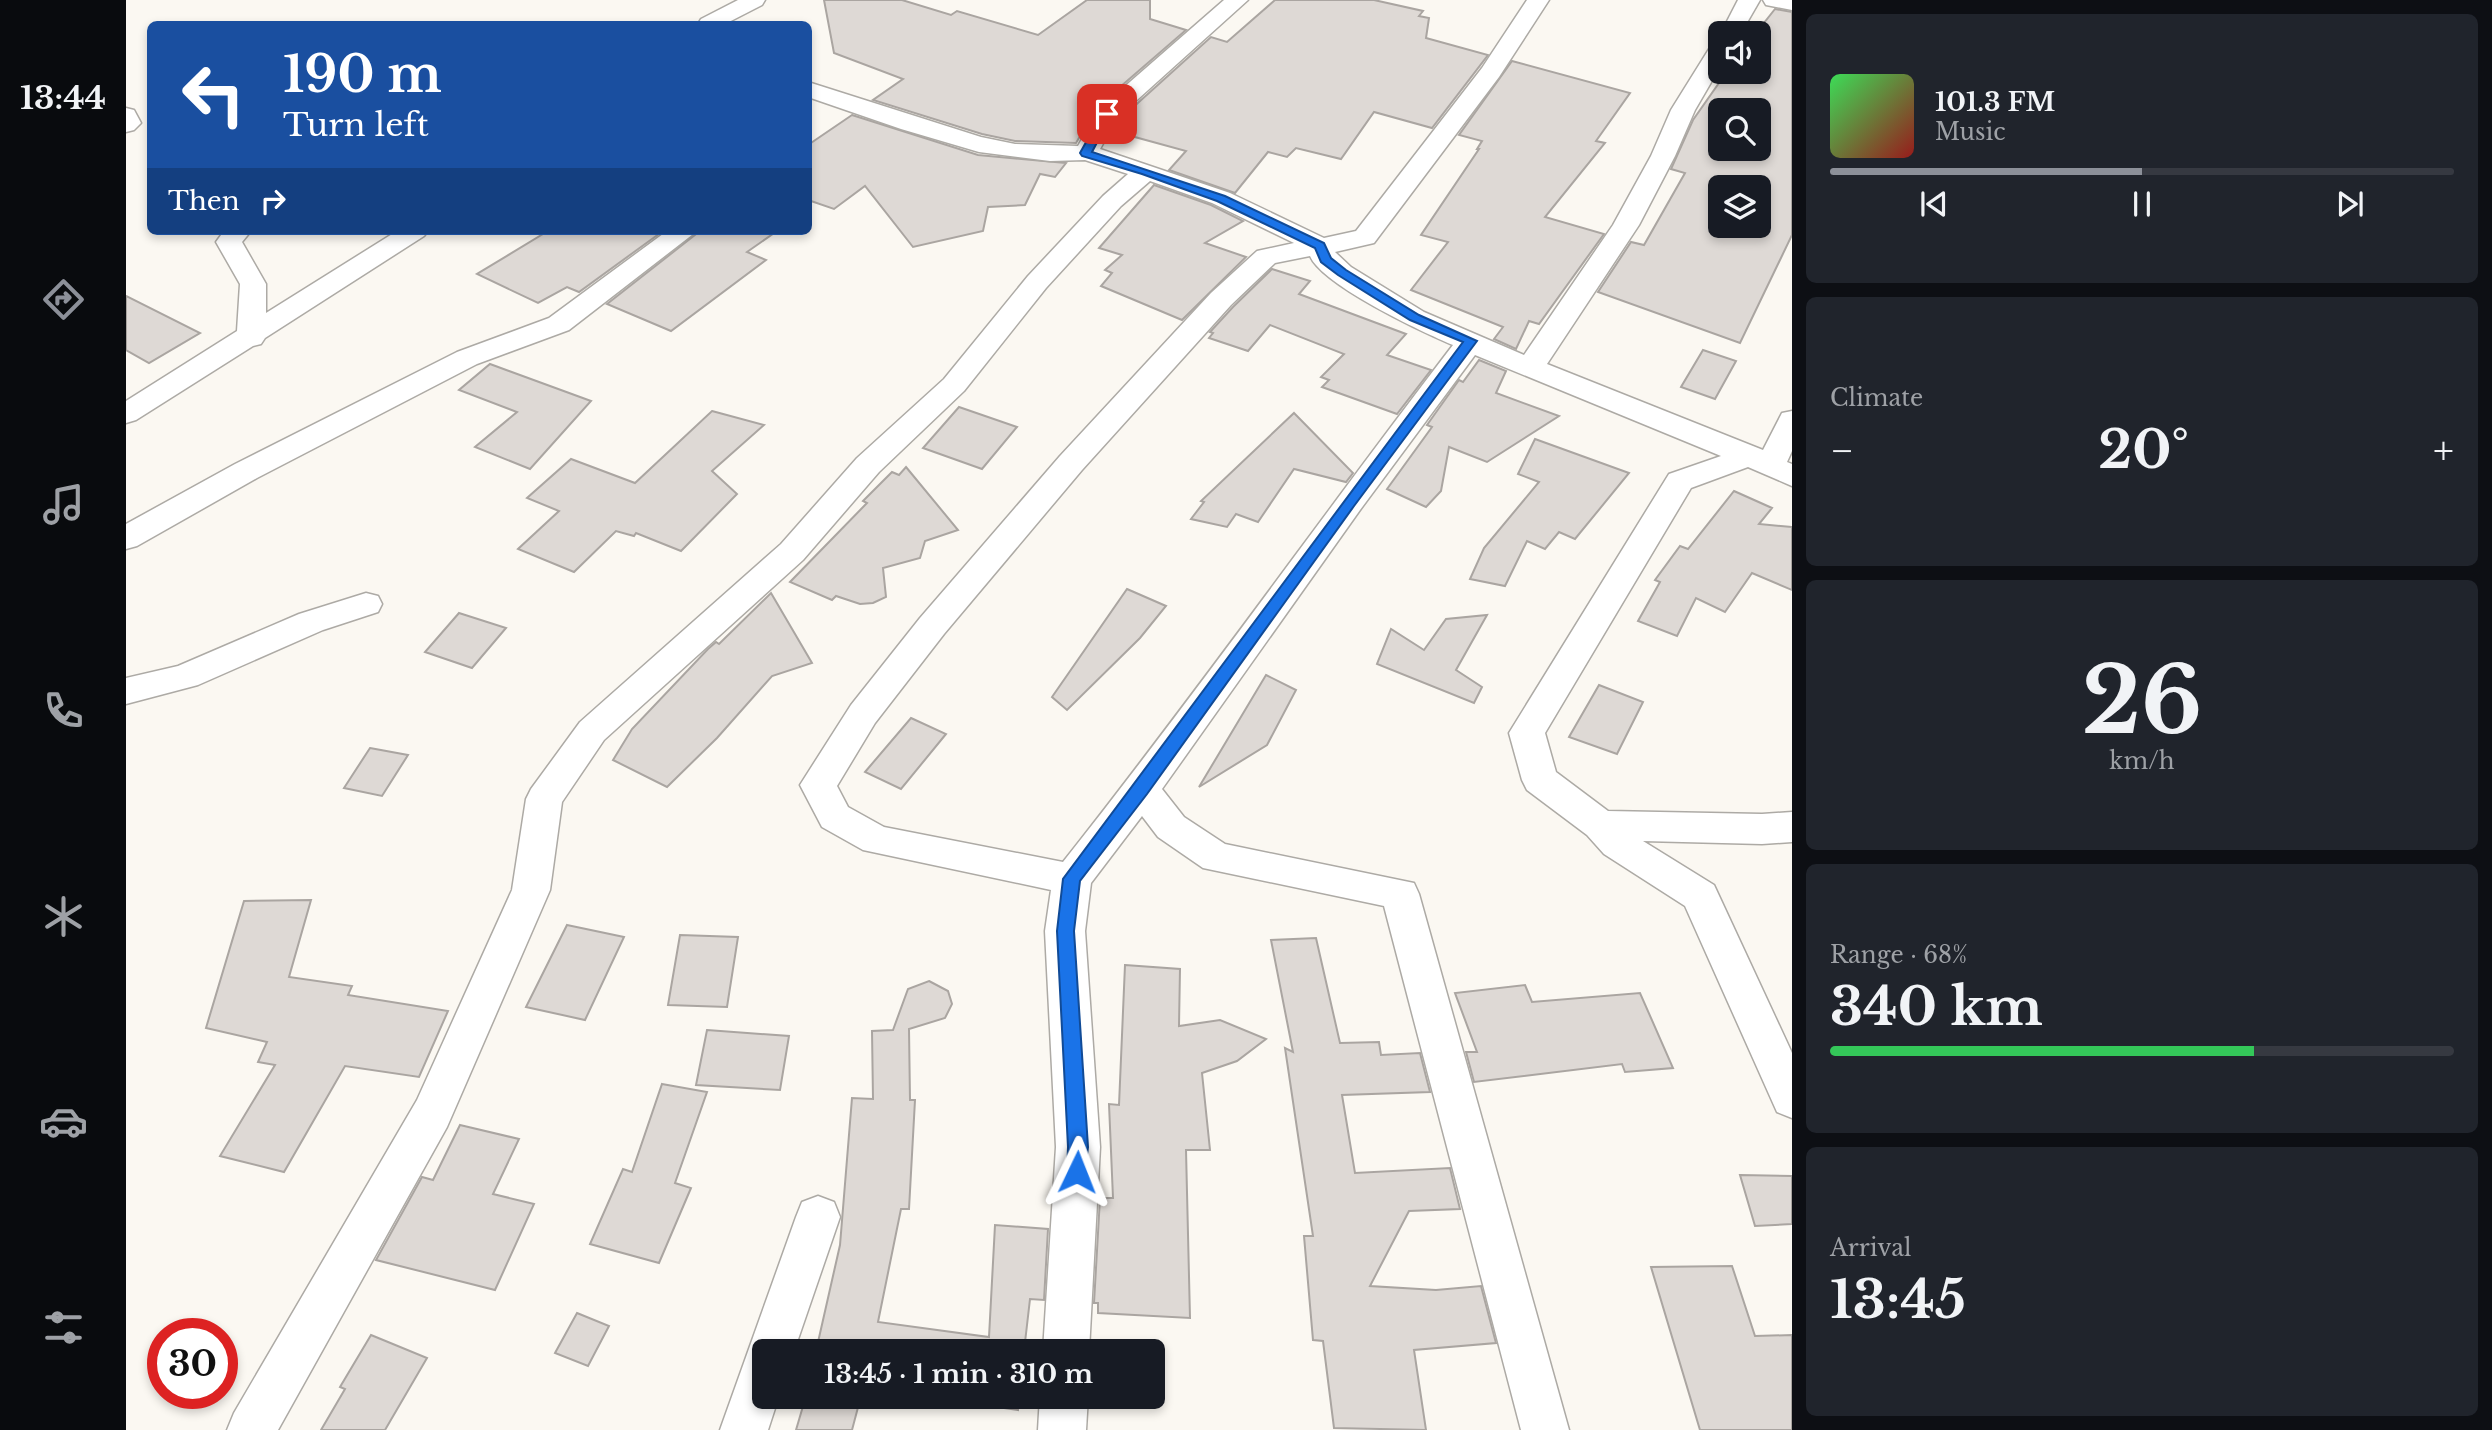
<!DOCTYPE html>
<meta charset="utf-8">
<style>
:root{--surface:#171b24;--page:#20242c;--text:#f1f3f6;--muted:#9ea1a6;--line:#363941;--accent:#8c9099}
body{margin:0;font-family:"Libre Baskerville",serif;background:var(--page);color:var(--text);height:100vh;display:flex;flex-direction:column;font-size:26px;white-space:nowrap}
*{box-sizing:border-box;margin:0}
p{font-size:23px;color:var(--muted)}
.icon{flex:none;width:38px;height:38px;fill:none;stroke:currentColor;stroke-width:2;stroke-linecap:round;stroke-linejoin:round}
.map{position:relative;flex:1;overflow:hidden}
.drawer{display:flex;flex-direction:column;gap:14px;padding:14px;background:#0d0f14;width:700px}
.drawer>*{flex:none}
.hud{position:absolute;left:21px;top:21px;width:665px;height:214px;border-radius:10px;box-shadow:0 4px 10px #0003;background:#1a4fa0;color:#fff;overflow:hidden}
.fabs{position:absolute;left:1582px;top:21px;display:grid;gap:14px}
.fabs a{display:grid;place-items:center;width:63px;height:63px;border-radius:10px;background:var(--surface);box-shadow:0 4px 10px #0003;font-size:35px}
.speed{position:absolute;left:21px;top:1318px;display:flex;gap:14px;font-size:35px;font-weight:700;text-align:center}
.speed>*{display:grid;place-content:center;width:91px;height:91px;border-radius:50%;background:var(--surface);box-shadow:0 4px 10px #0003;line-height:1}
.speed .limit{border:10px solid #d22;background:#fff;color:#111}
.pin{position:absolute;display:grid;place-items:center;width:60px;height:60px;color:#fff;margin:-30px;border-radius:14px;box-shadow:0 4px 10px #0006}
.me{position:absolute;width:77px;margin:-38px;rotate:2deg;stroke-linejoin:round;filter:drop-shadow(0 0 5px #0008)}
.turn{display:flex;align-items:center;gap:24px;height:147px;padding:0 21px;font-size:32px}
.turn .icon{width:91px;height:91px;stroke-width:2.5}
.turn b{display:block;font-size:49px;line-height:60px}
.then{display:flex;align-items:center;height:66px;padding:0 21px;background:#0003;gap:14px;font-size:26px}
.big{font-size:52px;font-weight:800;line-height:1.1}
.drawer .tile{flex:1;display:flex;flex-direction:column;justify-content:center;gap:10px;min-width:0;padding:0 24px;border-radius:10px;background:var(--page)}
.drawer .dial{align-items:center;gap:0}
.dial b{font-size:91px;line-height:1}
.song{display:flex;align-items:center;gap:21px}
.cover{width:84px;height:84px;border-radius:10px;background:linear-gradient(135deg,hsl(130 70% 55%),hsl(0 70% 35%))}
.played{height:7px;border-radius:4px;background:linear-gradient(90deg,var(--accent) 50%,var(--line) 50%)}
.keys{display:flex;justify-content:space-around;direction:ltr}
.heat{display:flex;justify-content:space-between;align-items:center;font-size:38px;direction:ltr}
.charge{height:10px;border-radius:5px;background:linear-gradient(90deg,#34c759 68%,var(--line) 0)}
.trip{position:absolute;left:626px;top:1339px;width:413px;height:70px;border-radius:10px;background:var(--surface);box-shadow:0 4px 10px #0003;font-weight:800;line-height:70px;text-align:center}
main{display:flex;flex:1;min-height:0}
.tabs{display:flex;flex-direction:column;width:126px;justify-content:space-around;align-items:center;background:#090b0e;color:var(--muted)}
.tabs .icon{width:49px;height:49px}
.tabs .active{color:var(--accent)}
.tabs b{font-size:32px;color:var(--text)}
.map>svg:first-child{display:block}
.building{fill:#ded9d5;stroke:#aaa5a1;stroke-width:2;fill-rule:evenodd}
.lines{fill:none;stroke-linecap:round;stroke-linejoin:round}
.street-casing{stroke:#adaaa5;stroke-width:3}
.street{fill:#fff;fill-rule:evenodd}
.route{fill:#1a73e8;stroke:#114b97;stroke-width:2}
</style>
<main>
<nav class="tabs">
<b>13:44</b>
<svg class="icon active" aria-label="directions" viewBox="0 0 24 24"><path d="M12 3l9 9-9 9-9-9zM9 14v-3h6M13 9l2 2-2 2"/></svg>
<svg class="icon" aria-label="music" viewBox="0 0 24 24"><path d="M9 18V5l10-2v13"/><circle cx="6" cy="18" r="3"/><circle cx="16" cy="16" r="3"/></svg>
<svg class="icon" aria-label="phone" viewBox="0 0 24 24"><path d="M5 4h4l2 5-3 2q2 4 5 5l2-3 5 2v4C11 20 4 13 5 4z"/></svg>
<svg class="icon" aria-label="climate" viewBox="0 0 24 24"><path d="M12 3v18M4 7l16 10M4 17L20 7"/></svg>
<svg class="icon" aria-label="car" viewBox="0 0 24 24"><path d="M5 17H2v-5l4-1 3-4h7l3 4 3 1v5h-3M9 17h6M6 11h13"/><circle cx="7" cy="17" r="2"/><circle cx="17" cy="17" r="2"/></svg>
<svg class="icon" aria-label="filters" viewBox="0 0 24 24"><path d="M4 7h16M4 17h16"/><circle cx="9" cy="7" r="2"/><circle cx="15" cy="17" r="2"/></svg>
</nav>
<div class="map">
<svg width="1666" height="1430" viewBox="0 0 1666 1430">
<rect width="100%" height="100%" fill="#fbf8f2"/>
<g class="building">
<polygon points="698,0 776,0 825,15 831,11 912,35 961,0 1024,0 1024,19 1060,30 971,107 950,143 889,141 856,134 747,100 777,79 708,53"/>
<polygon points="1149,0 1248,0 1297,11 1293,16 1303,18 1300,38 1362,55 1306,128 1248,112 1215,159 1170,148 1161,157 1142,152 1109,193 1043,170 1060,151 987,131 993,120 1085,37 1101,42"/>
<path d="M1649,9L1666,12V235L1614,343L1472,292L1505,242L1518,245L1559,173L1545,169L1567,120L1600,73L1633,72V33H1630ZM1594,110H1633V149H1594ZM1594,187H1633V226H1594Z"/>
<polygon points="1386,61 1504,93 1470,141 1479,143 1419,217 1478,234 1413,324 1403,321 1390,349 1368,339 1377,327 1285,290 1322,242 1295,235 1353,149 1351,149 1356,141 1333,135"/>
<polygon points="726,115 852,155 940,163 929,177 914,174 899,205 862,207 857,231 787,247 739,186 708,209 682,200 682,145"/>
<polygon points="1028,185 1085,205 1117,221 1079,243 1120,257 1056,320 975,286 986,273 979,270 996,255 973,248"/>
<polygon points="422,231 537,231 453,292 441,287 412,303 351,274"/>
<polygon points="574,231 651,231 621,252 640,260 545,331 481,304"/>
<polygon points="1146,269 1184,281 1173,294 1280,334 1261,355 1305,370 1271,414 1196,387 1203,380 1195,377 1218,354 1144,325 1122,351 1083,338 1087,333 1084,332 1107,307"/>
<polygon points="0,296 74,333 23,363 0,350"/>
<polygon points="1577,350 1610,361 1589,399 1555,387"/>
<polygon points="1353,360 1380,371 1370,393 1433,416 1361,462 1323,447 1315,491 1300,507 1261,489 1306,427 1301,425 1333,380 1337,382"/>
<polygon points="364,364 465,401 404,469 349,447 391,412 333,390"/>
<polygon points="833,407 891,427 856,469 797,448"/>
<polygon points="586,411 638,425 586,471 611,494 555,551 510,533 508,536 490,531 448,572 392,549 433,511 401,498 445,459 509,483"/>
<polygon points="1168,413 1227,473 1220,482 1168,469 1132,522 1110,514 1101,527 1065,519 1078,502 1075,501"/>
<polygon points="1409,439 1503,473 1449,539 1433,532 1419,549 1401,541 1379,586 1344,579 1358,548 1413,482 1392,474"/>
<polygon points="780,467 832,530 799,541 794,558 757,568 760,597 747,603 734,604 710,596 706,600 664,582 741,503 737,501 766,472 773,475"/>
<polygon points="1608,491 1646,508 1633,524 1666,527 1666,590 1626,573 1599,612 1570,598 1551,636 1512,621 1534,582 1529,580 1554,546 1562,549"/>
<polygon points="1001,589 1040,606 1014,638 941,710 926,697"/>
<polygon points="645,593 686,663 646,676 591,738 541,787 487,760 506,729 582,649 590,642 593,644"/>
<polygon points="333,613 380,628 346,668 299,652"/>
<polygon points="1361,615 1330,670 1356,687 1348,703 1251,664 1265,629 1298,650 1320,619"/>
<polygon points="1140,675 1170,690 1141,745 1073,787"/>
<polygon points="1473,685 1517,702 1491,754 1443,737"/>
<polygon points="785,718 820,734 775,789 739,772"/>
<polygon points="244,748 282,755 256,796 218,788"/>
<polygon points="185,900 163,977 226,986 222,995 322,1011 293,1077 219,1066 158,1172 94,1156 149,1065 132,1062 141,1042 80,1028 118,901"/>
<polygon points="441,925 498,937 459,1020 400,1007"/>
<polygon points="554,935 612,937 601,1007 542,1005"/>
<polygon points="1190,938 1214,1043 1253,1042 1255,1055 1294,1053 1304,1092 1216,1095 1229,1173 1324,1168 1334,1209 1283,1211 1244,1286 1310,1290 1355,1286 1370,1343 1288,1350 1300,1430 1208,1428 1197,1341 1187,1340 1178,1236 1187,1236 1159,1048 1167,1052 1145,940"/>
<polygon points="999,965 1054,969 1053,1026 1094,1020 1140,1039 1111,1061 1076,1073 1084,1150 1060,1150 1064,1318 972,1313 972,1303 968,1303 974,1198 987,1198 983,1104 993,1105"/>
<polygon points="803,981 822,991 826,1004 819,1018 783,1029 784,1100 789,1100 783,1209 775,1209 752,1322 863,1337 869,1225 922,1229 918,1300 904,1299 898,1351 690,1351 714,1245 726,1098 747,1099 746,1031 767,1030 782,989"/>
<polygon points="1399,985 1406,1002 1514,993 1547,1068 1499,1072 1496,1064 1348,1082 1340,1052 1351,1052 1329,993"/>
<polygon points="581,1030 663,1036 654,1090 570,1085"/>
<polygon points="536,1084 581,1092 549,1183 565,1188 533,1263 464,1244 497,1169 506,1172"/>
<polygon points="334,1125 393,1139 367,1194 408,1204 369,1290 250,1260 296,1177 307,1180"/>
<polygon points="1614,1175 1666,1176 1666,1224 1629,1226"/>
<polygon points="1606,1266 1629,1336 1666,1335 1666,1430 1574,1430 1525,1267"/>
<polygon points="451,1313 483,1326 462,1366 429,1353"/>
<polygon points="245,1335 301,1358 259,1430 195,1430 219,1389 214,1387"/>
<polygon points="680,1396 735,1396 726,1430 670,1430"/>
<polygon points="793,1396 893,1396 892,1410"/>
</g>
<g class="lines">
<g class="street-casing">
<g id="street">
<polygon points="612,0 639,0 636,5 599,24 572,24 575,19"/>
<path d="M1098,0H1122L991,118L974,149L1104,193L1198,238L1230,231L1356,68L1401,0H1423L1373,77L1248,243L1209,252L1225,267L1298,312L1398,355L1487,225L1525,156L1545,110L1583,49L1586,44L1594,42V67L1569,110L1549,156L1513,225L1421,364L1637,450L1656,413L1666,411V451L1661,462L1666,464V486L1622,467L1565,488L1419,733L1430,772L1482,811L1636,814L1666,812V842L1636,844L1517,841L1588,885L1666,1053V1118L1651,1112L1559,906L1478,854L1461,835L1401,790L1396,780L1383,733L1543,474L1595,456L1349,355L1234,510L1036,789L1058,817L1099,844L1288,883L1293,894L1443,1430H1395L1258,906L1077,868L1032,837L1016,816L965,883L959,931L974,1147L963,1351H917L930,1147L919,931L925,890L737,850L696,827L674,785L725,705L794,618L934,456L1085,293L1131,251L1168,243L1086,203L1024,181L995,206L920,288L838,391L753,472L677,560L478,740L436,802L424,890L321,1127L152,1430H101L108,1413L291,1100L386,890L400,799L405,789L454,722L655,544L731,458L818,379L902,276L977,196L1002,174L959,160L924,161L853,152L775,129L682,97V82L855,137L889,144L952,146L973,109ZM1184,256C1196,285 1296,332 1327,345C1196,516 1071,693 937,862L758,827L722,807L711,786L749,723L818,634L956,470L1105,305L1149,263Z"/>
<polygon points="1612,0 1634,0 1615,33 1594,35"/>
<polygon points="1637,0 1666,0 1666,10 1640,5"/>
<polygon points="0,108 8,110 15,123 8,130 0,132"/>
<polygon points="98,231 125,231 116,242 140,284 140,313 271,231 302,231 298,236 139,338 135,344 127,346 10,420 0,423 0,401 111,331 114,284 90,242"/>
<polygon points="541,231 571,231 443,330 351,364 131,478 11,546 0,549 0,524 109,464 331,352 423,318"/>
<polygon points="240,593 252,596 256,604 252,612 197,630 72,685 0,704 0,678 52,666 173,614"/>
<polygon points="692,1196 708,1202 714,1217 668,1351 639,1351 639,1396 653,1396 642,1430 594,1430 670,1217 676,1202"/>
<polygon points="914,1396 962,1396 960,1430 912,1430"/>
</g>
</g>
<use href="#street" class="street"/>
</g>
<polygon class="route" points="977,112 986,114 966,152 1099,196 1198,243 1205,258 1220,270 1293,315 1351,341 1228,506 1021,794 954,881 948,931 962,1147 958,1179 951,1182 944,1179 941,1172 942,1147 931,931 937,879 1337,342 1284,320 1212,275 1195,262 1189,248 1091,201 1016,174 956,156 954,153"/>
</svg>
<div class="fabs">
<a><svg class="icon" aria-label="sound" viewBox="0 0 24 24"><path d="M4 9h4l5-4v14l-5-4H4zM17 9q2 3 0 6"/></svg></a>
<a><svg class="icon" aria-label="search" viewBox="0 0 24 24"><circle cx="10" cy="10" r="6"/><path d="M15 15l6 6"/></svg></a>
<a><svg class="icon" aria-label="layers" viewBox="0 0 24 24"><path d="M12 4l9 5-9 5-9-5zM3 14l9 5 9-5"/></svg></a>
</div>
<div class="speed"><div class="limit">30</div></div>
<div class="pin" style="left:981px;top:114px;background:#d93025"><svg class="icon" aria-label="arrive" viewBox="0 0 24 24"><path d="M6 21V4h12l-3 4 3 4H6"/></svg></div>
<svg class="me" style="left:951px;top:1172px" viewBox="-20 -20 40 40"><path d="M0-17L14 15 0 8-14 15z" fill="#1a73e8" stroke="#fff" stroke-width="4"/></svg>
<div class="trip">13:45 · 1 min · 310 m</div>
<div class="hud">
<div class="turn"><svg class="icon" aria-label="left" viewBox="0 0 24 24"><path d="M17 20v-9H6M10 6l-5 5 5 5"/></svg><div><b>190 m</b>Turn left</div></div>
<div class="then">Then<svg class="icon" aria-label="right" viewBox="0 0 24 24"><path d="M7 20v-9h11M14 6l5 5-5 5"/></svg></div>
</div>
</div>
<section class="drawer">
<div class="tile">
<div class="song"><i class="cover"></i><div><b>101.3 FM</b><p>Music</p></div></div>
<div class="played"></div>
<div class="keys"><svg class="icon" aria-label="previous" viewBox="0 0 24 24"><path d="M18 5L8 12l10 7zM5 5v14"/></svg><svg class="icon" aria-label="pause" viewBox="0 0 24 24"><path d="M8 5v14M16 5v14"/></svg><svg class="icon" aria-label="next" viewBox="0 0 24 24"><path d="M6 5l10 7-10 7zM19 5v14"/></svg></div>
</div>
<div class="tile"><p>Climate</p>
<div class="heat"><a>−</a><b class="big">20°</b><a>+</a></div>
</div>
<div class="tile dial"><b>26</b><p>km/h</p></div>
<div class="tile"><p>Range · 68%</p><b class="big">340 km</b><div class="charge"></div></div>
<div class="tile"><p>Arrival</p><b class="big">13:45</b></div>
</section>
</main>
